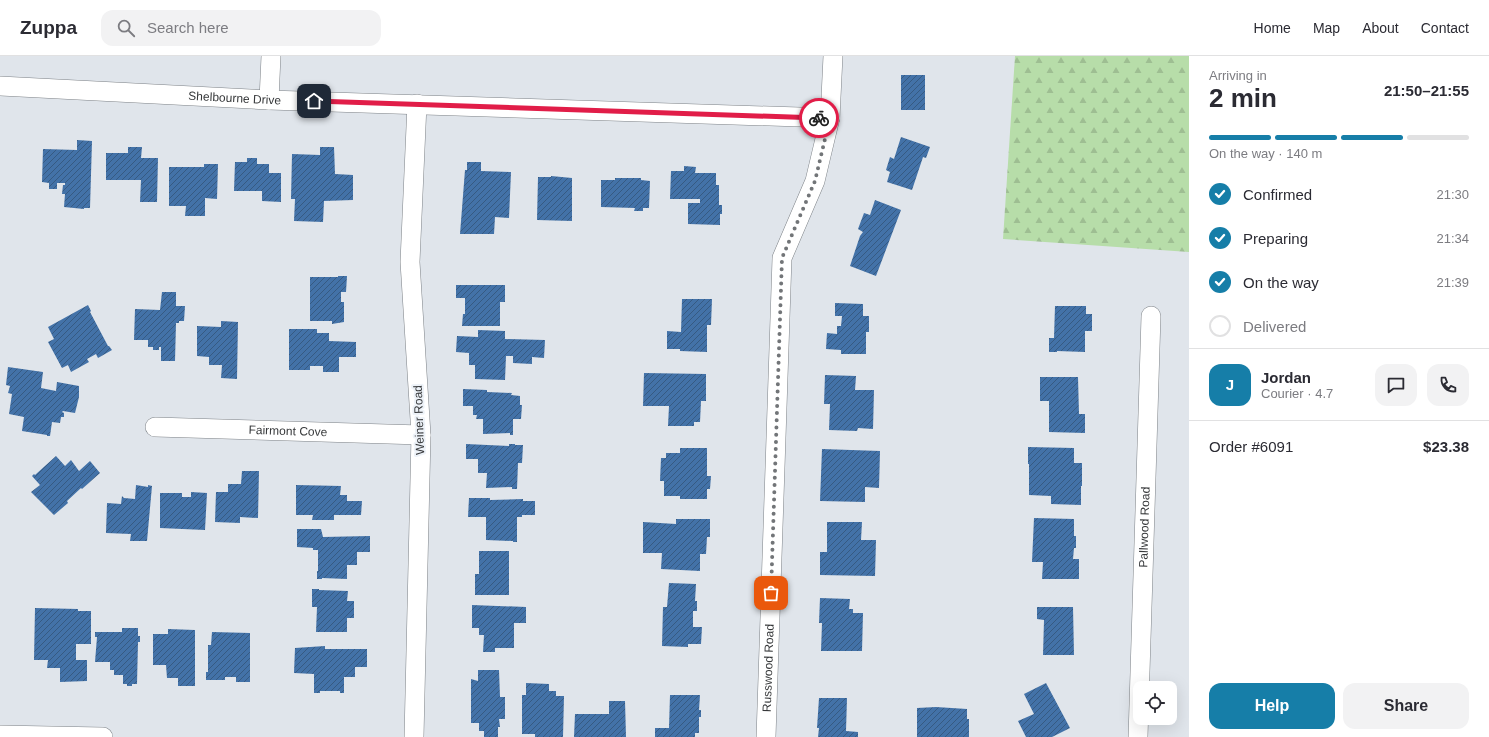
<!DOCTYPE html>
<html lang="en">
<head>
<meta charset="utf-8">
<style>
  body { margin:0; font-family:Arial,sans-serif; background:#f2f2f3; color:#2b2b33; height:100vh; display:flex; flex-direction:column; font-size:15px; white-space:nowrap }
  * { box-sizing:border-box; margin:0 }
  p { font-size:13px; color:#7c7c81 }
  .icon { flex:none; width:22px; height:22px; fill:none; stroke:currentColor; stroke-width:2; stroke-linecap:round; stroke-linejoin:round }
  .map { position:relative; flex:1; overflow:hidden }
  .details { display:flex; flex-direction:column; background:#fff; width:300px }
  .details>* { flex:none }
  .controls { position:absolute; left:1133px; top:625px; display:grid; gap:8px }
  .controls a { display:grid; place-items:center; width:44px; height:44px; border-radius:8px; background:#fff; box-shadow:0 4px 16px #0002; font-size:20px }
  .pin { position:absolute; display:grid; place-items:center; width:34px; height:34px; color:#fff; margin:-17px; border-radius:8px; box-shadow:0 2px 6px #0006 }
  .courier { position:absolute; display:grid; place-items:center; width:40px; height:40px; margin:-20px; border:3px solid #e11d48; border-radius:50%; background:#fff; color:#222; box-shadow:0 1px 5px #0007 }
  .head em { font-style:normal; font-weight:600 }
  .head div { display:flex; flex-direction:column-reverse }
  .head { display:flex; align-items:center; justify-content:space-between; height:68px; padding:0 20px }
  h1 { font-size:26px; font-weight:600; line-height:30px }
  .bar { display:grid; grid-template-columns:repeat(4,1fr); gap:6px 4px; align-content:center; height:48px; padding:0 20px }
  .bar i { height:5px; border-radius:3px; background:#e1e1e2 }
  .bar .current { background:#167ea8 }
  .bar p { grid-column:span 4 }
  .line { display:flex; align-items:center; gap:10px; padding:0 20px; border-top:1px solid #e1e1e2 }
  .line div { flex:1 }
  .round { display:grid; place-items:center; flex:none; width:42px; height:42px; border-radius:12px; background:#f2f2f3 }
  ol { padding:0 20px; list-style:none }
  li { display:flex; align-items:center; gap:12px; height:44px }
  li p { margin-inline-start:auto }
  li .icon { padding:4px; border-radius:50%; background:#167ea8; color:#fff; stroke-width:4 }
  li:last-child { color:#7c7c81 }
  li i { width:22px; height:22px; border:2px solid #e1e1e2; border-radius:50% }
  .cta { display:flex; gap:8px; margin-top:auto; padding:8px 20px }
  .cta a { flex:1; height:46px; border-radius:12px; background:#167ea8; color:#fff; font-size:16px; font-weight:600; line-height:46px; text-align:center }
  .cta a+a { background:#f2f2f3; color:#2b2b33 }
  header { display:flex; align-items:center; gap:24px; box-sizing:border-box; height:56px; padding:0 20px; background:#fff; border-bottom:1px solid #e1e1e2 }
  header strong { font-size:19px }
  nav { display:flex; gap:22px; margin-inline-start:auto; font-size:14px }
  .search { width:280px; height:36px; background:#f2f2f3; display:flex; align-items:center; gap:10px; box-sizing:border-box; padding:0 14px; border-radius:12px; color:#7c7c81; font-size:15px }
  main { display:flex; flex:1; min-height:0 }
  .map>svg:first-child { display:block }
  .forest { fill:url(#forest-firs) }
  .building { fill:url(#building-hatch) }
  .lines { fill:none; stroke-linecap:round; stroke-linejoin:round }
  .street-casing { stroke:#7d8287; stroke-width:20 }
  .street { stroke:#fff; stroke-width:19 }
  .done { stroke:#727578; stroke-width:4; stroke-dasharray:0 7.2 }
  .route { stroke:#e11d48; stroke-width:5 }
  .labels { text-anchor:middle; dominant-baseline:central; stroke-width:4; stroke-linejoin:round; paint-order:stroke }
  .street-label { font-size:12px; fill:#36383a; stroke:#edf2f8 }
</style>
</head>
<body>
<header>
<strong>Zuppa</strong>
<div class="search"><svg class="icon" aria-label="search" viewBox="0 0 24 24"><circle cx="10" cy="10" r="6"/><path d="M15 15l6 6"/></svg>Search here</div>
<nav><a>Home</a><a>Map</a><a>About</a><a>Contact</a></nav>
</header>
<main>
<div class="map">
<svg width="1189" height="681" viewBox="0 0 1189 681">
  <defs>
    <pattern id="forest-firs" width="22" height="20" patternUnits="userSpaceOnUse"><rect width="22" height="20" fill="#b7dda9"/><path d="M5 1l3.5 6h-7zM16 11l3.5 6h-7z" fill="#9ebe92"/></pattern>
    <pattern id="building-hatch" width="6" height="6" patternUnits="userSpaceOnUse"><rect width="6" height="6" fill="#4372a8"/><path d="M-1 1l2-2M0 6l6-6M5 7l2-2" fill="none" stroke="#365a82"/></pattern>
  </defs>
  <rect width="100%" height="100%" fill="#e0e5eb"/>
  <path class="forest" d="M1015,0H1189V196L1003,183Z"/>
  <g class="building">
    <rect x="901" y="19" width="24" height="35"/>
    <path d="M901,81L930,91L926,102L923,101L912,134L887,126L890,116L886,114L890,101L894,103Z"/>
    <path d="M77,84L92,85L90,152H84V153L64,151L65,138H62L63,129H65V127H57V133H49V127L42,126L43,93L77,94Z"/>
    <path d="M128,91H142L141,102H158L157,146H140L141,124H106V97H128Z"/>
    <path d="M320,91H334L335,118L353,119V144L324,145L323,166L294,165L295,143H291L292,98L320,99Z"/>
    <path d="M247,102H257V108H269V117H281V146L262,145V135H234L235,106H247Z"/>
    <path d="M467,106H481V115L511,116L509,162L495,161L494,178H460L465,114H467Z"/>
    <path d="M204,108H218L217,143L205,142V160H185L186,150H169V111H204Z"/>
    <path d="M684,110L696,111L695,117H716V129H719V149H722V158H720V169L688,168V147H700V143H670L671,115H684Z"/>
    <path d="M551,120L572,122V165L537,164L538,121H551Z"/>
    <path d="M615,122H641V124L650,125L649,152H643V155H634L635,152L601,151V124H615Z"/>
    <path d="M875,144L901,154L876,220L850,210L860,180L863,176L858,173L864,157L870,159Z"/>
    <path d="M338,220H347L346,236H341V246H344V266L332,268V265H310V221H338Z"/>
    <path d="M456,229H505V246H500V270H462L463,258H465V242H456Z"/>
    <path d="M162,236H176V250H185L184,265H179V267H176L175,305H161V291H159V294H153V291H148V284H134L135,253L160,254Z"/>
    <path d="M682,243H712L711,269H707V296L680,295V293H667V275L681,276Z"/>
    <path d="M835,247L863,248V260H869V276H866V298H841V294L826,293L827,277L837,278V270H841L842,260H835Z"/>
    <path d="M88,249L91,255L90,256L108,290H109L112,294L98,302L96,298L87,303L89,306L71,316L68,309L62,312L48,286L54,283L48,271Z"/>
    <path d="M1055,250H1086V258H1092V275H1085V296L1057,295V296H1049V282H1054Z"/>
    <path d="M221,265L238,266L237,323L221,322L222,309H209V301L197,300V270L221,271Z"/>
    <path d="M289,273H317V277H329V285L356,286V301H339V316H323V310H310V314H289Z"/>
    <path d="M478,274L505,275V283L545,284L544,302L532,301V308L513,307V300H506L505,324L475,323V309H469V297L456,296L457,280L478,281Z"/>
    <path d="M8,311L43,316L41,332L56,335L57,326L79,330V341L75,357L63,355L62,356L64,357V361H61L60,367L52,366L50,380H47V379L22,375L24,361L9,358L12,338L8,337L10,330L6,329Z"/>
    <path d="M644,317L706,318V345H701L700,366H694V370H668L669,350H643Z"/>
    <path d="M825,319L856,320L855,334H874L873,373L858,372L857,375L829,374L830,348H824Z"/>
    <path d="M1040,321H1078L1079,358H1085V377L1049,376V345H1040Z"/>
    <path d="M463,333L487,334V336L512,337L511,339L520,340V349H522L521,363H513V379H510V377L483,378V363H476L477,359H473V350H463Z"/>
    <path d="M466,388L509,390V388H515V389H523L522,407H518L517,433H512V431L486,432L487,417H478V403H466Z"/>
    <path d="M1028,391L1074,392V407H1082V430H1081V449L1051,448V440L1029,439V408H1028Z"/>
    <path d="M680,392H707V420H711L710,433H707V443H680V440H664V425H660L661,402H666V397H680Z"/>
    <path d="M822,393L880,395L879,432L865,431V446L820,445Z"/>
    <path d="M56,400L65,410L71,404L79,415L90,405L100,417L82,433L81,432L67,445L68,447L54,459L31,436L40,429L32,420L34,418L35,419Z"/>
    <path d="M242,415H259L258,462L240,461V467L215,466L216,436H228V428H241Z"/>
    <path d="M136,429L148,431V429L152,430L147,485H130L131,478L106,477L107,447L121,448L122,440L124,442L135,443Z"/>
    <path d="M296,429L341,430L340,439H347V445H362L361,459H334V464H312L313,459H296Z"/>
    <path d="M191,436L207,437L205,474L160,472V437H182V441H191Z"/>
    <path d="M469,442H490V444L523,443V445H535V459H522V461H517V486H513V485L486,484V461H468Z"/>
    <path d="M1034,462L1074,463V480H1076V492H1074L1073,503H1079V523H1042L1043,506H1032Z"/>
    <path d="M676,463H710V481H707L706,498H700V515L661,513L662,497H643V466L676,468Z"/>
    <path d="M827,466H862L861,484H876L875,520L820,519V496H827Z"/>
    <path d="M297,473H321L323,481L370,480V496H357V509H347V523L322,522V523H317V515H318V494H313V492L297,491Z"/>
    <path d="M479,495H509V539H475V518H479Z"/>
    <path d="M669,527L696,528L695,545H697V555H693V571H702L701,588H688V591L662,590L663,551H667Z"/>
    <path d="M312,533H319V534L348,535L347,545H354V562H347V576H316L317,551H312Z"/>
    <path d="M820,542L850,543L849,553H853V557H863L862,595H821L822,567H819Z"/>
    <path d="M472,549L526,551V567H514V592H495V596H483L484,579H479V572H472Z"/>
    <path d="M1037,551H1073L1074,599H1043L1044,564L1037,563Z"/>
    <path d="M35,552L78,553V555H91V588H76V604H87V625L60,626V612H47L48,604H34Z"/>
    <path d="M122,572H138V580H140V586H138L137,628H132V630H127V628H123V619H114V614H110V606H95L97,581H95V576H122Z"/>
    <path d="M168,573L195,574V630H178V622H167L166,609H153V578H168Z"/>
    <path d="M212,576L250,577V626H236V621H225V624H206V616H208V589H211Z"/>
    <path d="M325,590V593H367V611H355V621H344V637H340V635H320V637H314V618L294,617L295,592Z"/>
    <path d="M478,614H499L500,641H505V663H499L500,671H498V681H484V675H479V667H471V623L478,625Z"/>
    <path d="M526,627L549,628V635H556V640H564L563,681H535V678H522V639H526Z"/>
    <path d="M1046,627L1070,672L1052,681H1026L1018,665L1034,658L1024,638Z"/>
    <path d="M670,639H700L699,654H701V661H699V677H695V681H655V672H669Z"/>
    <path d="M819,642H847L846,675L858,676V681H818L819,672H817Z"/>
    <path d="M609,645H625L626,681H574L575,658H609Z"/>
    <path d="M936,651L967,653V663H969V681H917V652Z"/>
  </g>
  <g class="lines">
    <g class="street-casing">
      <g id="street">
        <path id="s1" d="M0,30L269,44L830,62"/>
        <path d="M269,44L271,0"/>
        <path id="s2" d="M155,371L421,379"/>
        <path d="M0,679L103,681"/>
        <path d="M414,681L421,379L410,206L417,48"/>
        <path id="s3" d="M766,681L782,202L815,125L830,62L833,0"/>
        <path id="s4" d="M1138,681L1151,260"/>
      </g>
    </g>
    <use href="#street" class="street"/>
  </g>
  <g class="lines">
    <path class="done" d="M771,537L782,202L815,125L830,62H819"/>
    <path class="route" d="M314,45L819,62"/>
  </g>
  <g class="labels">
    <g class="street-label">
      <text stroke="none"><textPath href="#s1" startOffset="235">Shelbourne Drive</textPath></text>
      <text transform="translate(419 364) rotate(-92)">Weiner Road</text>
      <text stroke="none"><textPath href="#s2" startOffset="133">Fairmont Cove</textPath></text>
      <text stroke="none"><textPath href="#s4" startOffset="210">Pallwood Road</textPath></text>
      <text stroke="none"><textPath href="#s3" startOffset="69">Russwood Road</textPath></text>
    </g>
  </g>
</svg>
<div class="controls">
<a><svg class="icon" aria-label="locate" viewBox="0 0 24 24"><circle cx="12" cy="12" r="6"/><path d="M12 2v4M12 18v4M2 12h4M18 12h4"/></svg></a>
</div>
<div class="pin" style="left:771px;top:537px;background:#ea580c"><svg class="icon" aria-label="bag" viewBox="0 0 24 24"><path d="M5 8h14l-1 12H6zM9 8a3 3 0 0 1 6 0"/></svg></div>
<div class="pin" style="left:314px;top:45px;background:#1f2937"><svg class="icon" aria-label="home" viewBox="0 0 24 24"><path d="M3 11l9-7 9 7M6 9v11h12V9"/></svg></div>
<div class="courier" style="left:819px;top:62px"><svg class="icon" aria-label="bike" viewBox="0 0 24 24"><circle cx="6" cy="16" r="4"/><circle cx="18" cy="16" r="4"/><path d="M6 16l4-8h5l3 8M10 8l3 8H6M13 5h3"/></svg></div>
</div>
<section class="details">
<div class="head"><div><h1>2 min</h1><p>Arriving in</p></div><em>21:50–21:55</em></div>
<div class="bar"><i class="current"></i><i class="current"></i><i class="current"></i><i></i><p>On the way · 140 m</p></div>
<ol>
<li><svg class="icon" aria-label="check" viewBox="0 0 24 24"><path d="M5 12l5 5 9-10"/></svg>Confirmed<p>21:30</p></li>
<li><svg class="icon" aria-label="check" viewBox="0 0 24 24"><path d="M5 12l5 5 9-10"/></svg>Preparing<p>21:34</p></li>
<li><svg class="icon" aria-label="check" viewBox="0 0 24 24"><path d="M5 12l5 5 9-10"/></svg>On the way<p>21:39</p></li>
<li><i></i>Delivered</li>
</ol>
<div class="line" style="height:72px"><b class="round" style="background:#167ea8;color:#fff">J</b><div><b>Jordan</b><p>Courier · 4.7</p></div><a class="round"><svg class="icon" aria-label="chat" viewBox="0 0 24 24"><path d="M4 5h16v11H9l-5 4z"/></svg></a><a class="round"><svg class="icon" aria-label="phone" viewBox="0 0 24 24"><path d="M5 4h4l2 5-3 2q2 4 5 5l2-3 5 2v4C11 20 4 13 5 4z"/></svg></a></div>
<div class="line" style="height:52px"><div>Order #6091</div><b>$23.38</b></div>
<div class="cta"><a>Help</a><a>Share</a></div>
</section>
</main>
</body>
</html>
